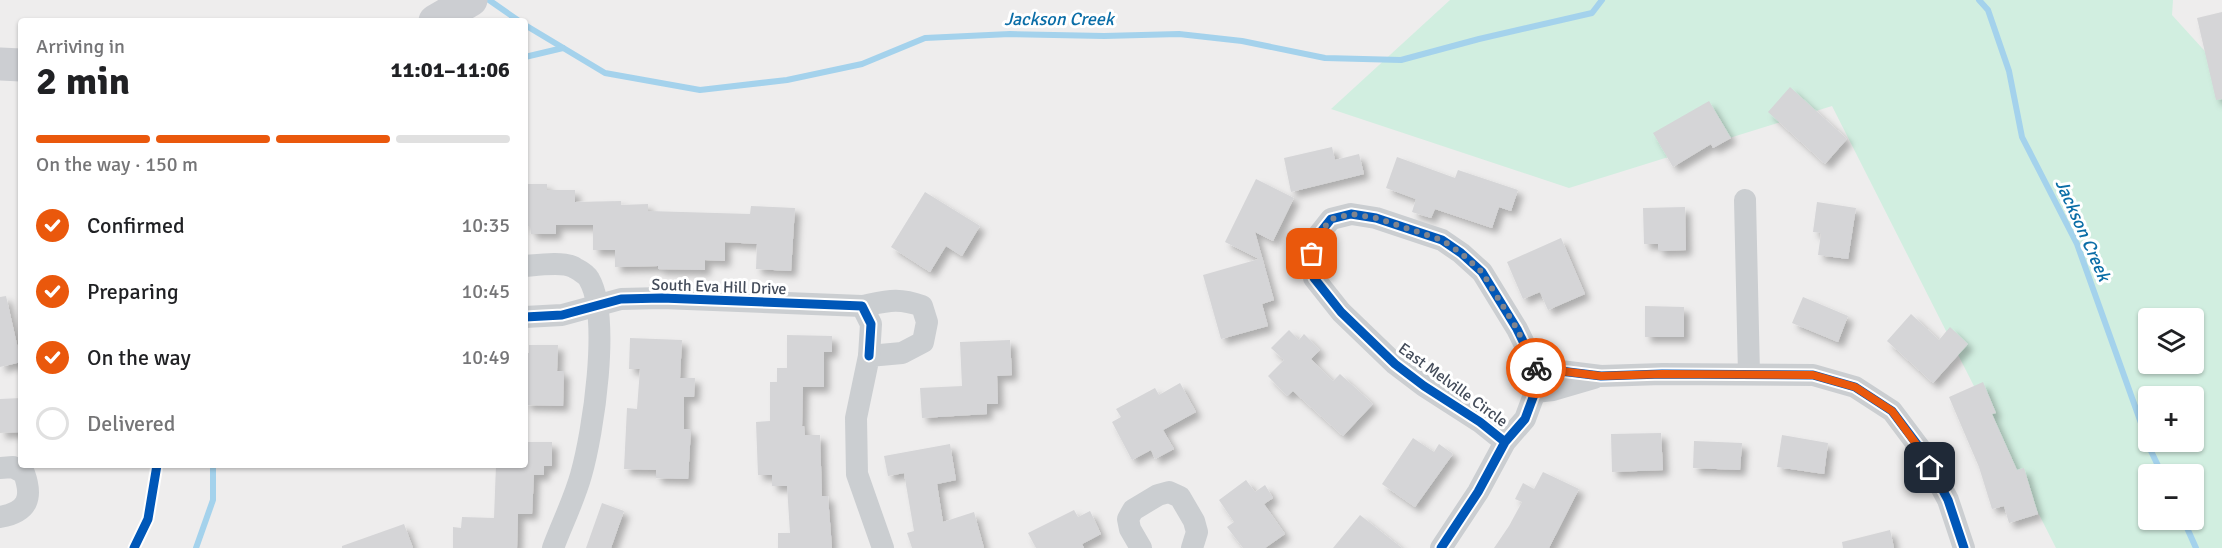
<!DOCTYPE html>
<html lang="en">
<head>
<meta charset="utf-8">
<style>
  body { margin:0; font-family:Signika,sans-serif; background:#f6f6f6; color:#202124; height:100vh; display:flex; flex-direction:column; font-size:22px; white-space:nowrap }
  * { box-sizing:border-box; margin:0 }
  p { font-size:20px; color:#757577 }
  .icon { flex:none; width:33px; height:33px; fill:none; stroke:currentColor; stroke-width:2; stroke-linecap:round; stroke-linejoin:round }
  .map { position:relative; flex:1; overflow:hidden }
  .side { position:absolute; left:18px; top:18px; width:510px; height:450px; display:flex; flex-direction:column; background:#fff; border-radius:6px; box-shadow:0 2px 4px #0004 }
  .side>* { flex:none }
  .buttons { position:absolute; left:2138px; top:308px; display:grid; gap:12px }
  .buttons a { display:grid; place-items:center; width:66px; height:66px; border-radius:6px; background:#fff; box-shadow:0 2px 4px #0004; font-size:30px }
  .pin { position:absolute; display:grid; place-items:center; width:51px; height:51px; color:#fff; margin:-26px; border-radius:12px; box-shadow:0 3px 9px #0006 }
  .courier { position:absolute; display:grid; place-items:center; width:60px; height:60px; margin:-30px; border:4px solid #ea580c; border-radius:50%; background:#fff; color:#222; box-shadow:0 2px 8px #0007 }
  .summary em { font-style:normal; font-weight:700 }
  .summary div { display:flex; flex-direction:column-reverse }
  .summary { display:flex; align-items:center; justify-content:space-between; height:102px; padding:0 18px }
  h1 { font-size:39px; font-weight:700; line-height:45px }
  .bar { display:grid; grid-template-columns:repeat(4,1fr); gap:9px 6px; align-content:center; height:72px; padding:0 18px }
  .bar i { height:8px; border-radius:4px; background:#e0e0e0 }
  .bar .active { background:#ea580c }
  .bar p { grid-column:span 4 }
  ol { padding:0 18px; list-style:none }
  li { display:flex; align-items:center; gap:18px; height:66px }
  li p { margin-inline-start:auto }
  li .icon { padding:6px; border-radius:50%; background:#ea580c; color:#fff; stroke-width:4 }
  li:last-child { color:#757577 }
  li i { width:33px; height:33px; border:3px solid #e0e0e0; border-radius:50% }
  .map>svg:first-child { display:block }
  .green { fill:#d1eee0; fill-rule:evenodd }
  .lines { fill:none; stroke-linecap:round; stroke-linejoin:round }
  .stream { stroke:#a4d2ec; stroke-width:6 }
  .building { fill:#d5d5d7; filter:url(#shadow) }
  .street { stroke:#cbced1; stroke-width:22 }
  .secondary { stroke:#ccced2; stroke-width:33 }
  .cycleway-casing { stroke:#fff; stroke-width:13 }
  .cycleway { stroke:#0057b8; stroke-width:9 }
  .done { stroke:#80848d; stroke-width:6; stroke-dasharray:0 10.8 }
  .route { stroke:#ea580c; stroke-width:8 }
  .labels { text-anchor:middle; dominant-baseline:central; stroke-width:6; stroke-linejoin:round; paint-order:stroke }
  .street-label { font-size:16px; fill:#444c5a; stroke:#fff }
  .water-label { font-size:18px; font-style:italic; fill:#0a6da7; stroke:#fff }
</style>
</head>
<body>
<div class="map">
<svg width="2222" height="548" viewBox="0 0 2222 548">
  <defs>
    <filter id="shadow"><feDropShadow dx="5.5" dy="5.5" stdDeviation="3" flood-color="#0004"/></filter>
  </defs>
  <rect width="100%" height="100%" fill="#eeeded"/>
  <path class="green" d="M1450,0H2173L2172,15L2222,70V548H2056L1832,106L1569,188L1331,109ZM2148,318H2193V363H2148ZM2148,396H2193V441H2148ZM2148,474H2193V519H2148Z"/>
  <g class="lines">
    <g class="stream">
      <path d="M489,0L519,21"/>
      <path d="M1979,0L1988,10L2009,71L2022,137L2077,244L2151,451L2162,474"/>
      <path d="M525,25L605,73L700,90L787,80L862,64L925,38L1010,34L1104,36L1179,34L1242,41L1325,58L1401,60L1479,39L1592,13L1602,0"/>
      <path d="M525,57L563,48"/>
      <path d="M2183,519L2196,548"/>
      <path d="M196,548L213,500V465"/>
    </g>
  </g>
  <g class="building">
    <path d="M2222,12V99L2216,100L2197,18Z"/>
    <path d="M1790,87L1847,139L1825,164L1768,112Z"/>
    <path d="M1709,101L1731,138L1713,148L1711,144L1673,167L1653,133Z"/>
    <path d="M1332,147L1335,160L1359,154L1364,174L1291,192L1284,158Z"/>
    <path d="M1397,157L1455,178L1458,170L1518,190L1511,211L1499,207L1492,228L1435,209L1431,218L1412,212L1416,199L1386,188Z"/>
    <path d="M1256,179L1294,198L1273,241L1255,232L1274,300L1262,304L1268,326L1221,339L1203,275L1259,259L1225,242Z"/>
    <path d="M525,184H547V190H575V202L621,201V205L648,204V211L750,214L751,206L795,208L791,271L756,269L757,244L725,242V261L705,260V270L658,269V266L615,267V250H593V225H556V234H531L530,226H525Z"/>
    <path d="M925,192L980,226L962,256L946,246L930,272L891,247Z"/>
    <path d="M1817,202L1856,208L1848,259L1818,255L1821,233L1813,232Z"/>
    <path d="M1685,207L1686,250L1658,251V244H1644L1643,208Z"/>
    <path d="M1561,238L1585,294L1548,310L1540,292L1523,299L1507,262Z"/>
    <path d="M6,296L21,362L0,367V297Z"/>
    <path d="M1803,297L1848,316L1838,342L1792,323Z"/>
    <path d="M1645,306L1684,307V337H1645Z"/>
    <path d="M1911,314L1939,340L1950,327L1968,344L1933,383L1887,341Z"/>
    <path d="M1289,330L1299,340L1304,334L1320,350L1311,359L1333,381L1340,374L1373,404L1343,436L1293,391L1287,396L1268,376L1284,360L1271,348Z"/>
    <path d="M787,335L832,336V352H824V387H803L802,426H804L805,435H820L822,496H828L832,548H778V533H790L787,486H772V475H758L756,422L770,421V382H777V368H787Z"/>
    <path d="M630,338L682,340L680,378H695L694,397H684V429H691L688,479L656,478V470L624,469L627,408L637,409L640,369H629Z"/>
    <path d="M1010,340L1012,375L997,376L998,404H987V414L922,418L920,388L962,386L960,342Z"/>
    <path d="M529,345H558L557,371H564L563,406L525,405V353H529Z"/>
    <path d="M1983,382L1996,413L1992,414L2017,470L2024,468L2038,514L2009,523L2004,506L1992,509L1979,467L1949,397Z"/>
    <path d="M1180,383L1196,412L1163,430L1174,449L1155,459L1151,450L1132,460L1112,422L1121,417L1116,409L1155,388L1159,395Z"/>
    <path d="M21,398V432L0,433V399Z"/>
    <path d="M1661,433L1663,470L1612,472L1611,434Z"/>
    <path d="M1782,435L1828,443L1824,474L1777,467Z"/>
    <path d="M1413,438L1434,452L1439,444L1453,454L1415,507L1382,484Z"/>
    <path d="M1694,441L1742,443L1740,470L1693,468Z"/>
    <path d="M525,442H552V466H544V475H534L532,514H518L517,548H453V527L461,528L462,517L494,518L496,465H525Z"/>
    <path d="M950,444L956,480L937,484L943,522L974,512L984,548H912L907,533L914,531L904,473L888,476L884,456Z"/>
    <path d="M1543,472L1579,489L1549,548H1494L1509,526L1522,502L1515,499L1523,483L1534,489Z"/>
    <path d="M1246,480L1255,492L1265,485L1273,498L1264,504L1285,534L1265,548H1243L1227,527L1234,522L1219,500Z"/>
    <path d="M602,503L624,511L611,548H586Z"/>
    <path d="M1074,510L1078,517L1090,511L1101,534L1082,544L1084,548H1036L1028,533Z"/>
    <path d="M1360,515L1402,548H1333Z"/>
    <path d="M404,524L413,548H342V546Z"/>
    <path d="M1890,530L1894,548H1843L1842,542Z"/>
  </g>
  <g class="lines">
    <g class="street">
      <path d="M1745,200L1749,374"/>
      <path d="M525,266C537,265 565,261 575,268C579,270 587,275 589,279C611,317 593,433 581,475C574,500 562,524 553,548"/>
      <path d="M862,306C887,301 898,297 922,306L927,322L923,342L902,353L869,356L856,418L857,474L883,548"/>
      <path d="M525,317L562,315L621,299L662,298L862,306L871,324L869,356"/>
      <path d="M1536,368L1601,376L1662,374L1813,375L1855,387L1892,411L1922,451L1948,500L1964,548"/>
      <path d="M1535,392L1553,390L1594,378"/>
      <path d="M0,468L13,467L24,473C33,498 28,512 0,517"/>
      <path d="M1141,548L1130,529L1128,519L1133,510L1158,495L1169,492L1180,497L1194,521L1197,532L1192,548"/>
      <path d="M1441,548L1478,492L1505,442L1525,419L1535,392L1536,368L1517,329L1482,272L1461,253L1442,240L1376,218L1351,214L1331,219L1316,238L1312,254L1314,278L1341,312L1395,364L1424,386L1480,422L1505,442"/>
    </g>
    <g class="secondary">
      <path d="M435,21L471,0"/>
      <path d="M0,64L21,65"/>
    </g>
    <g class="cycleway-casing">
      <g id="cycleway">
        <path d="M525,317L562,315L621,299L662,298L862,306L871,324L869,356"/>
        <path d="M1536,368L1601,376L1662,374L1813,375L1855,387L1892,411L1922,451L1948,500L1964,548"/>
        <path d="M134,548L148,519L157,465"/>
        <path d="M1441,548L1478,492L1505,442L1525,419L1535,392L1536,368L1517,329L1482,272L1461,253L1442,240L1376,218L1351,214L1331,219L1316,238L1312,254L1314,278L1341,312L1395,364L1424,386L1480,422L1505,442"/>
      </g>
    </g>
    <use href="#cycleway" class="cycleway"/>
  </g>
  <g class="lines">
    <path class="done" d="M1312,254L1316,238L1331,219L1352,214L1376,218L1442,240L1461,253L1482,272L1517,329L1536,368"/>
    <path class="route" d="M1536,368L1601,376L1662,374L1813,375L1855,387L1892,411L1922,452L1930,468"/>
  </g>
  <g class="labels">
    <g class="street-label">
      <text transform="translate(719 287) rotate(2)">South Eva Hill Drive</text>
      <text transform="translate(1453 385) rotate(36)">East Melville Circle</text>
    </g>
    <g class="water-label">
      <text x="1059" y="19">Jackson Creek</text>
      <text transform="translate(2083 230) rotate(66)">Jackson Creek</text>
    </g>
  </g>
</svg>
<div class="buttons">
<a><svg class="icon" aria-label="layers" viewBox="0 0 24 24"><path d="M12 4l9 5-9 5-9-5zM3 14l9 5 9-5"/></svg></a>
<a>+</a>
<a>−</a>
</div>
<div class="pin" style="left:1312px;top:254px;background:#ea580c"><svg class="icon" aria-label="bag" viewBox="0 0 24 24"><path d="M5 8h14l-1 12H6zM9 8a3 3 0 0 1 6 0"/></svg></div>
<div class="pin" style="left:1930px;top:468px;background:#1f2937"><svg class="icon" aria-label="home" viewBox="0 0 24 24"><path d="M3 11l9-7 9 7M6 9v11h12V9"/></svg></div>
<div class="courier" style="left:1536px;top:368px"><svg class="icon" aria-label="bike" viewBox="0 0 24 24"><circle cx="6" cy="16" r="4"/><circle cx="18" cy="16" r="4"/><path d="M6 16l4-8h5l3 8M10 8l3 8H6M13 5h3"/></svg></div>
<section class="side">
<div class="summary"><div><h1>2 min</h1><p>Arriving in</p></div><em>11:01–11:06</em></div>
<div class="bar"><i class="active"></i><i class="active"></i><i class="active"></i><i></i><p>On the way · 150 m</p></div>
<ol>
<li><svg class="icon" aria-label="check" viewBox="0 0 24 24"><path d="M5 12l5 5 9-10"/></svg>Confirmed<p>10:35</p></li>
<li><svg class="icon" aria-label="check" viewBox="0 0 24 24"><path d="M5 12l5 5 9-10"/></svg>Preparing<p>10:45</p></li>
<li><svg class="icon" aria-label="check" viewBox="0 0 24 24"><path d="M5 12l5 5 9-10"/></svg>On the way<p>10:49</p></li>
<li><i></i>Delivered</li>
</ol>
</section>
</div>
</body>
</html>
